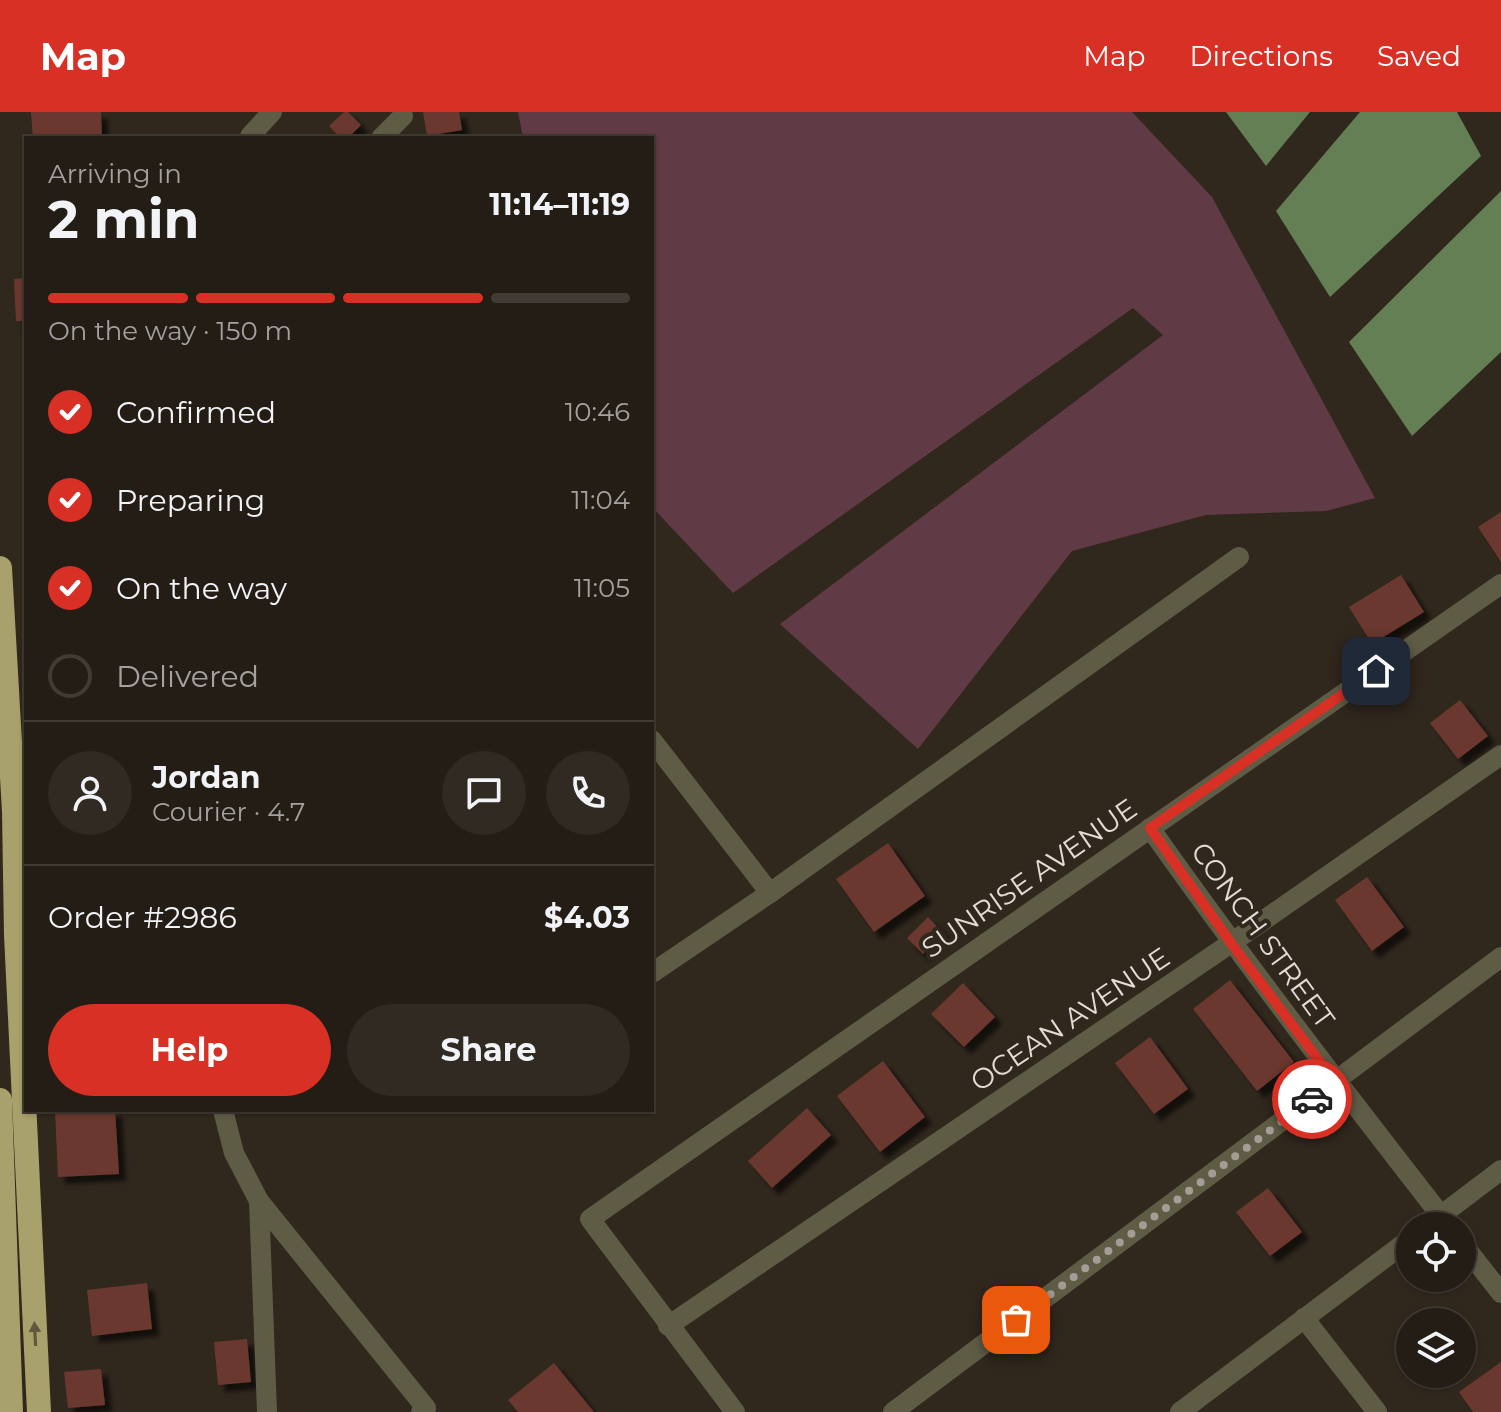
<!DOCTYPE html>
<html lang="en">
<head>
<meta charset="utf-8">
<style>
  body { margin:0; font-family:Montserrat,sans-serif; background:#302a23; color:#f1f3f6; height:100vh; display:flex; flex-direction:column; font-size:30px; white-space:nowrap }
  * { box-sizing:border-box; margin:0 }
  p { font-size:26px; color:#a3a2a1 }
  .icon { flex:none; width:44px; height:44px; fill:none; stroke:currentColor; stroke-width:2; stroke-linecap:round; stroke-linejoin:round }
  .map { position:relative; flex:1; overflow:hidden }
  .sheet { position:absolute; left:24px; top:24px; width:630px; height:976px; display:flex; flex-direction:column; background:#241d16; border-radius:0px; box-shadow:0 2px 6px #0004,0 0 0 2px #413b35 }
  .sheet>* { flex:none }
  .tools { position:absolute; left:1396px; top:1100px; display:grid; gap:16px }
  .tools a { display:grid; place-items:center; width:80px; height:80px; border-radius:50%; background:#241d16; box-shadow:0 2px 6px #0004,0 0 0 2px #413b35; font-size:40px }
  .pin { position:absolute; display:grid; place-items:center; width:68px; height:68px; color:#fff; margin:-34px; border-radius:16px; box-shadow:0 4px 12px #0006 }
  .courier { position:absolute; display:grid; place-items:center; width:80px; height:80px; margin:-40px; border:6px solid #d93025; border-radius:50%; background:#fff; color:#222; box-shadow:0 2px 10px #0007 }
  .headline em { font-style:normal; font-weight:700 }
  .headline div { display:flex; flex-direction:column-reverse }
  .headline { display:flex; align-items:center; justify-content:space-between; height:136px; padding:0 24px }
  h1 { font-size:52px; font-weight:700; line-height:60px }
  .bar { display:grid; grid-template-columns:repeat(4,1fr); gap:12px 8px; align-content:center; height:96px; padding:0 24px }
  .bar i { height:10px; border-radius:6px; background:#413b35 }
  .bar .current { background:#d93025 }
  .bar p { grid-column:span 4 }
  .line { display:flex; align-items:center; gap:20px; padding:0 24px; border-top:2px solid #413b35 }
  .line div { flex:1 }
  .round { display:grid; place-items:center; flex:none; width:84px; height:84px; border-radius:42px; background:#302a23 }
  ol { padding:0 24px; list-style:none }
  li { display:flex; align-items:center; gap:24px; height:88px }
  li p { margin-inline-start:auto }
  li .icon { padding:8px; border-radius:50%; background:#d93025; color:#fff; stroke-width:4 }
  li:last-child { color:#a3a2a1 }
  li i { width:44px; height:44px; border:4px solid #413b35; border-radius:50% }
  .action { display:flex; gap:16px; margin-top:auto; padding:16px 24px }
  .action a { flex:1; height:92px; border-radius:48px; background:#d93025; color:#fff; font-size:32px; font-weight:700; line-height:92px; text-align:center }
  .action a+a { background:#302a23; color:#f1f3f6 }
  header { display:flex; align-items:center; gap:48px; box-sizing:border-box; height:112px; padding:0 40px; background:#d93025; color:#fff }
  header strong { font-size:38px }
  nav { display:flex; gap:44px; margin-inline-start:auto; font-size:28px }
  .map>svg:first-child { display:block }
  .green { fill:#603a44 }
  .water { fill:#647f53 }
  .building { fill:#6a392d; filter:url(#shadow) }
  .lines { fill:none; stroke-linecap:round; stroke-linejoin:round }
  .street { stroke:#5f5c46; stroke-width:20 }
  .highway { stroke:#a9a16b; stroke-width:24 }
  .oneway { fill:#60583c }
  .done { stroke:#a49d96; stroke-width:8; stroke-dasharray:0 14.4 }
  .route { stroke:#d93025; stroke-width:10 }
  .labels { text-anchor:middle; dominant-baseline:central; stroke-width:8; stroke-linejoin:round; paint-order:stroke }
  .street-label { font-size:28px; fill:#e3ddd7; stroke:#30271d }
</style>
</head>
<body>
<header>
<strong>Map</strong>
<nav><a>Map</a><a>Directions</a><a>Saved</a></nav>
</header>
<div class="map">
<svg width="1501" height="1300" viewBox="0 0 1501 1300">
  <defs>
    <filter id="shadow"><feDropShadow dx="7" dy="7" stdDeviation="2" flood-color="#0009"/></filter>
  </defs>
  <rect width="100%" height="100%" fill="#30271d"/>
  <path class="green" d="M518,0H1132L1212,85L1375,386L1326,399L1206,403L1072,439L918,637L780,512L1163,223L1133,196L733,481L652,395V26H523Z"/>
  <g class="water">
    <path d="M1226,0H1310L1266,54Z"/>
    <path d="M1360,0H1457L1481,44L1330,185L1276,99Z"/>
    <path d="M1501,79V240L1412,324L1349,230Z"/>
  </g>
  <g class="building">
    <path d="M31,0H101L102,26H33Z"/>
    <path d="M344,0H348L361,13L348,26H340L329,14Z"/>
    <path d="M423,0H459L462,18L427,24Z"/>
    <path d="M26,166V209H16L14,167Z"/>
    <path d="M1501,400V450L1478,415Z"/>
    <path d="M1401,463L1424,500L1372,532L1349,495Z"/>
    <path d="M1460,588L1488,624L1458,647L1430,611Z"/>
    <path d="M888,731L925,784L874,820L836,767Z"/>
    <path d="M1367,765L1404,815L1372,839L1335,788Z"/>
    <path d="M928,805L944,822L923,842L907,826Z"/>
    <path d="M1230,868L1294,950L1257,979L1193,897Z"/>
    <path d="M963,871L995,905L964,935L931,902Z"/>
    <path d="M1150,925L1188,977L1154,1002L1115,951Z"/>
    <path d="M883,949L925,1005L880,1040L837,984Z"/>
    <path d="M807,996L831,1023L772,1076L748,1049Z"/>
    <path d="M55,998H115L119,1062L58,1065Z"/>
    <path d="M1268,1076L1302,1120L1270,1144L1236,1100Z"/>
    <path d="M147,1171L152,1217L92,1224L87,1178Z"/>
    <path d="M247,1227L251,1270L218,1273L214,1230Z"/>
    <path d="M1501,1250V1300H1473L1459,1280Z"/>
    <path d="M554,1251L594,1300H518L508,1288Z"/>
    <path d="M101,1257L105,1293L68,1296L64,1260Z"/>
  </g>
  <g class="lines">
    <g class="street">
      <path d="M252,26L250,24L272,0"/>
      <path d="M381,26L403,4"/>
      <path d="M652,628L770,781"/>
      <path d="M1150,716C1246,852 1347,983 1449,1114"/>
      <path d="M652,861L770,781L1239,445"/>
      <path d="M223,998L234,1041L259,1089L426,1296L421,1300"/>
      <path d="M259,1089L267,1300"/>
      <path d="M1427,1114L1501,1058"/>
      <path d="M1462,1131L1501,1181"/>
      <path d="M1304,1206L1377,1300"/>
      <path d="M668,1214L1231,831L1501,643"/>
      <path d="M735,1300L590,1107L1501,472"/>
      <path d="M893,1300L1501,845"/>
      <path d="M1180,1300L1410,1127"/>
    </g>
    <g class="highway">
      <path d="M0,456L14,700L16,823L39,1300"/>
      <path d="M0,988L11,1300"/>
    </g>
  </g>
  <defs><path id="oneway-solid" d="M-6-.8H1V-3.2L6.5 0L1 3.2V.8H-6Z" transform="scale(2)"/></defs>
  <use class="oneway" href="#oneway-solid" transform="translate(35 1222) rotate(-93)"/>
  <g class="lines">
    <path class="done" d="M1016,1208L1312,987"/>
    <path class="route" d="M1312,987L1335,970L1231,831L1150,716L1376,559"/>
  </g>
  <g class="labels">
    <g class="street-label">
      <text transform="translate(1029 766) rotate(-35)">SUNRISE AVENUE</text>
      <text transform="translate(1263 823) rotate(54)">CONCH STREET</text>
      <text transform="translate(1070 907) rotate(-34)">OCEAN AVENUE</text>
    </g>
  </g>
</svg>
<div class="tools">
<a><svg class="icon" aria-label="locate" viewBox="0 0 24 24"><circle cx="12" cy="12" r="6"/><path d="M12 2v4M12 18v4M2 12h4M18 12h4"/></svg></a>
<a><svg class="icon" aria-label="layers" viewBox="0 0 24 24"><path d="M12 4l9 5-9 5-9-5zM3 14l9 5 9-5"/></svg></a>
</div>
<div class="pin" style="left:1016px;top:1208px;background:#ea580c"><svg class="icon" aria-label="bag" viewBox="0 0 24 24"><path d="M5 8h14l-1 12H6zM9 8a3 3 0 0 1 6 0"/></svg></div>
<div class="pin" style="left:1376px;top:559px;background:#1f2937"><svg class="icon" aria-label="home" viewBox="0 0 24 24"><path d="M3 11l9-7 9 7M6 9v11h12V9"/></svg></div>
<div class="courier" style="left:1312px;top:987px"><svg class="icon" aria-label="car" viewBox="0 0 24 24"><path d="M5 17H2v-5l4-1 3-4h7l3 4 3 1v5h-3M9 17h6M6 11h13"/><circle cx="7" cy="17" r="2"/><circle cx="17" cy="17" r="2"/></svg></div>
<section class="sheet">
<div class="headline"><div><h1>2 min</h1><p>Arriving in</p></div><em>11:14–11:19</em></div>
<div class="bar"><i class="current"></i><i class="current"></i><i class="current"></i><i></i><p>On the way · 150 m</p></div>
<ol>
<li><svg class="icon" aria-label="check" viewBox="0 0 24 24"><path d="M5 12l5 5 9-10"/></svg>Confirmed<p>10:46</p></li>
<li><svg class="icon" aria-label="check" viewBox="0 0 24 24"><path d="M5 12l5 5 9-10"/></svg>Preparing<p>11:04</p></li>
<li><svg class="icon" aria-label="check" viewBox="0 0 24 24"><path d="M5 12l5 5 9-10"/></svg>On the way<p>11:05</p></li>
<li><i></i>Delivered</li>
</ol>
<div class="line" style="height:144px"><a class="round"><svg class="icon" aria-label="person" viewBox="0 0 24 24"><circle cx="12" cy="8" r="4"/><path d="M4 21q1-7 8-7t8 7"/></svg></a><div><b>Jordan</b><p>Courier · 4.7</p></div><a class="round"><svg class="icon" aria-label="chat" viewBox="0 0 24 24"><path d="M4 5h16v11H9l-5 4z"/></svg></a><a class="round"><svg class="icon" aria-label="phone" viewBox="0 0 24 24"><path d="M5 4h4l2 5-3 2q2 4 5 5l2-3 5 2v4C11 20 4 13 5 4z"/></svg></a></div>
<div class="line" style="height:104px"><div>Order #2986</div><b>$4.03</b></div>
<div class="action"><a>Help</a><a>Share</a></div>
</section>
</div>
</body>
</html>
